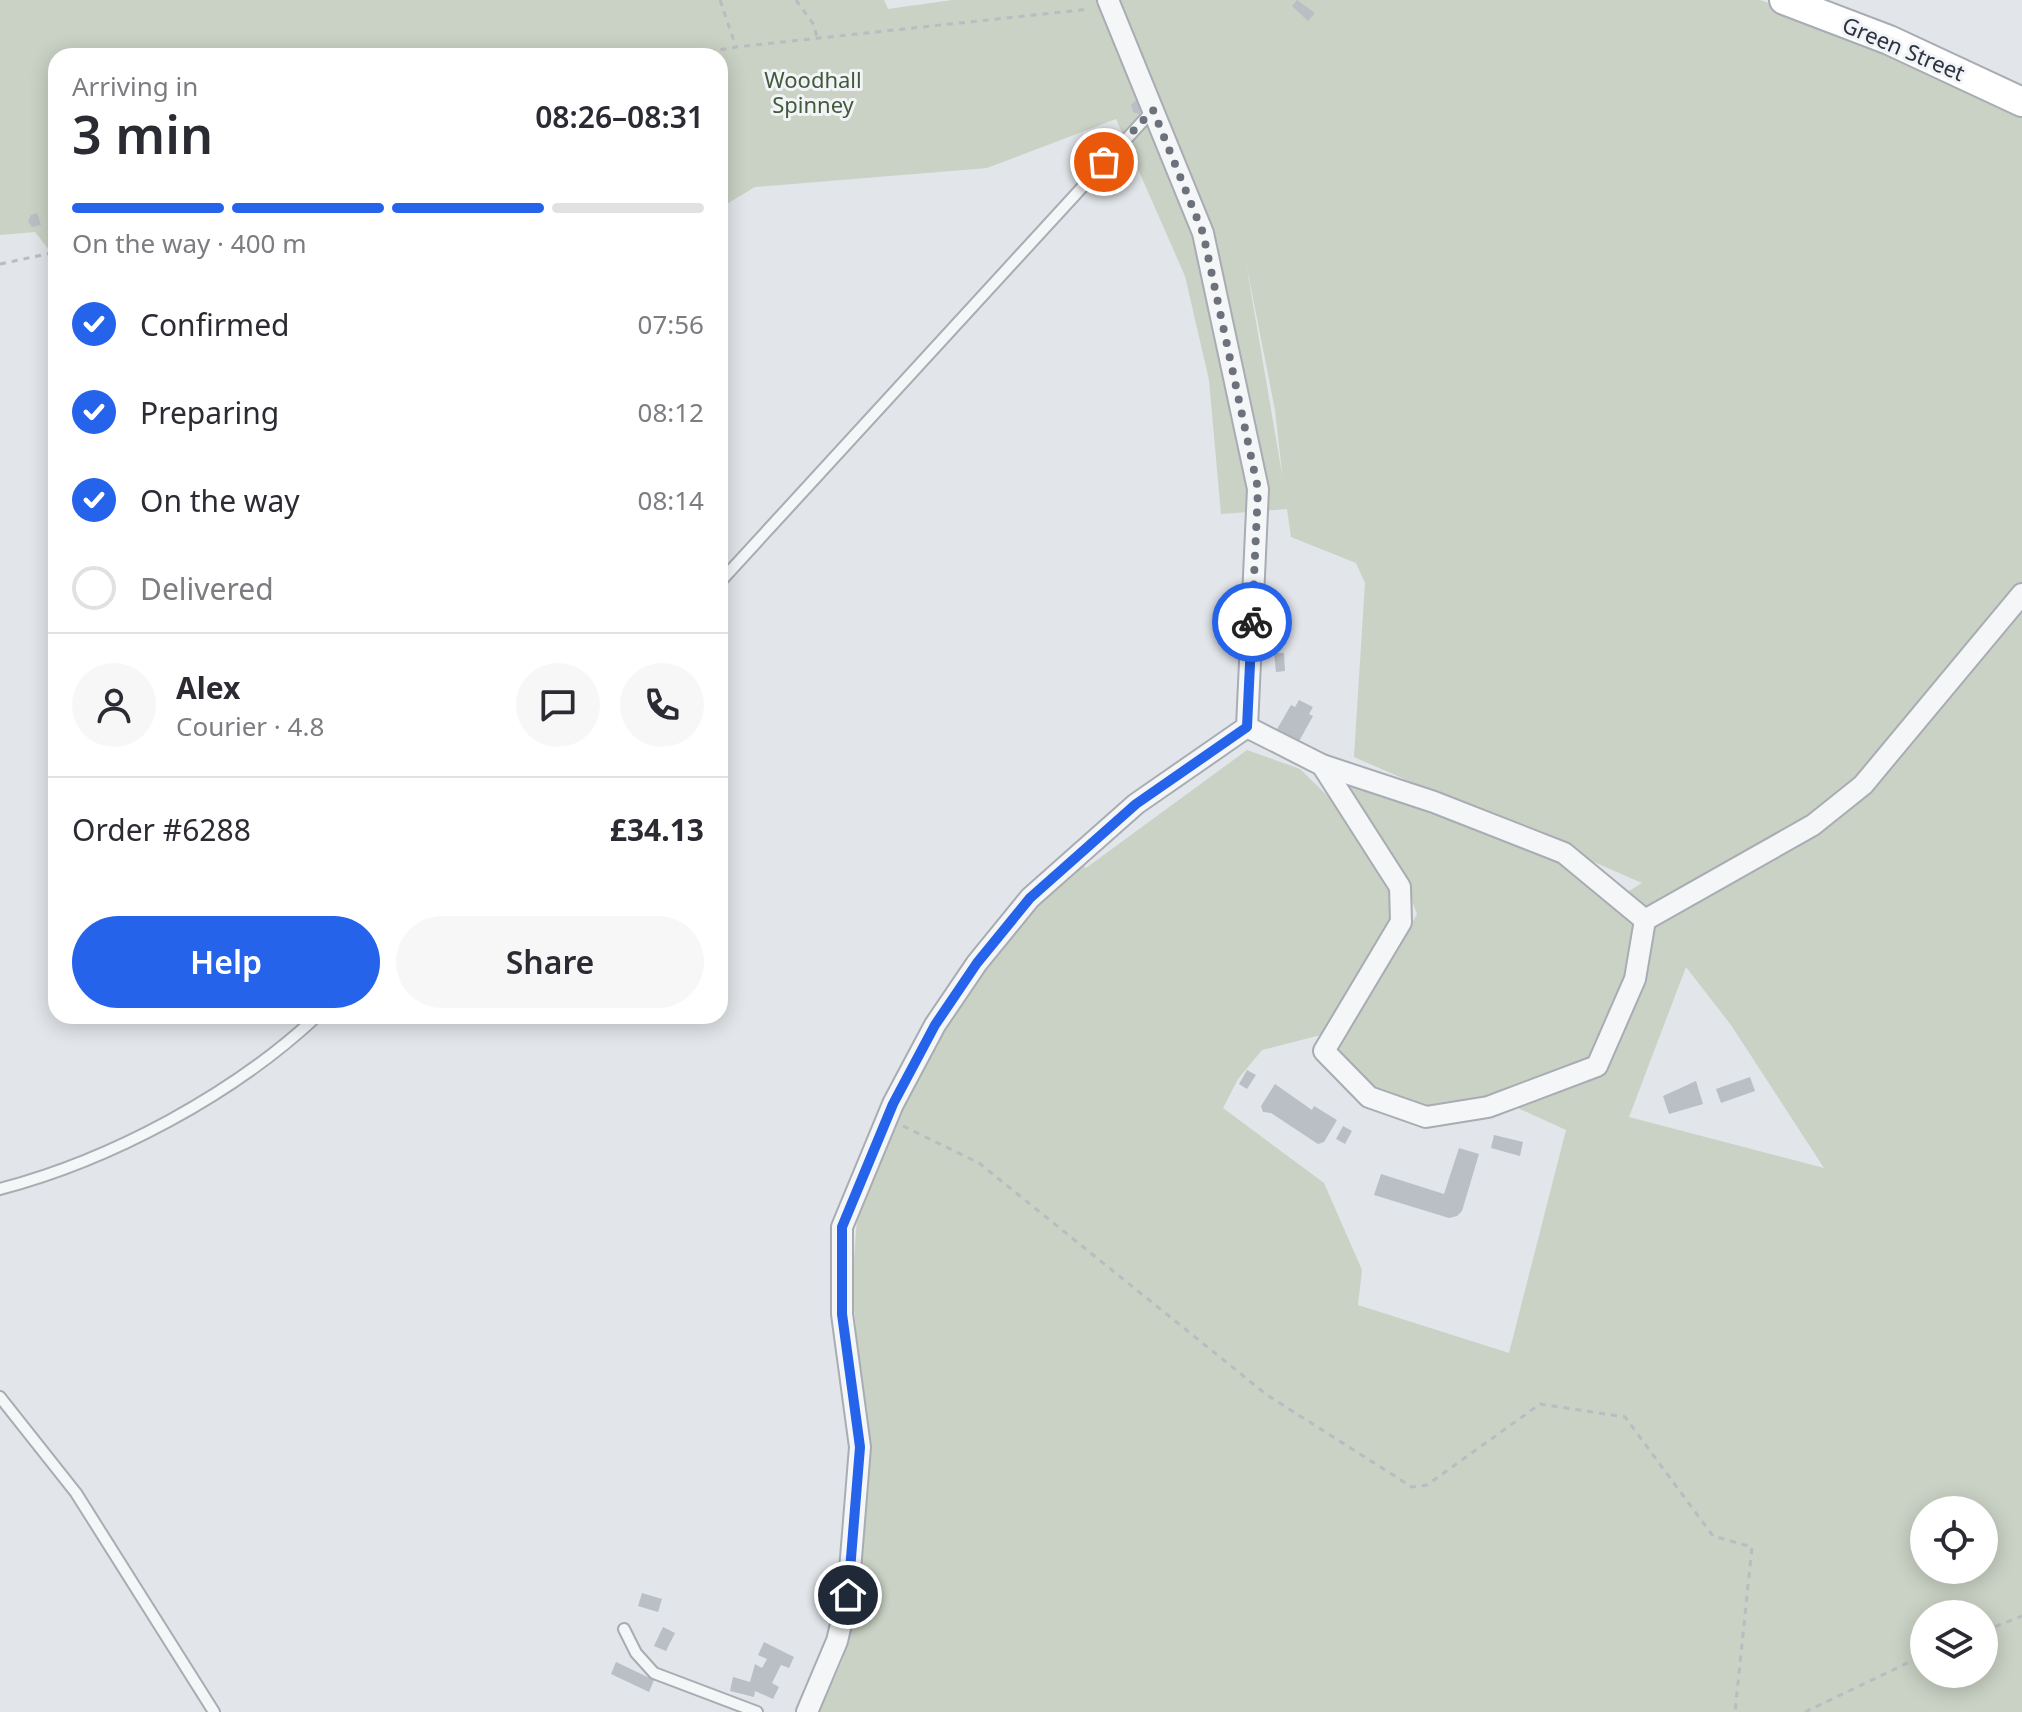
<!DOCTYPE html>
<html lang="en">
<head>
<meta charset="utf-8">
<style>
  body { margin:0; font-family:"Noto Sans",sans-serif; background:#f7f7f7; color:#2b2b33; height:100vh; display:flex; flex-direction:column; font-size:30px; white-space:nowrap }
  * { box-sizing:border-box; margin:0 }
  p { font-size:26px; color:#7c7c81 }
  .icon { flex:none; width:44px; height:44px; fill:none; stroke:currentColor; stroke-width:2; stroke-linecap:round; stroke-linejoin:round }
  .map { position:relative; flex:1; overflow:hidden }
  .details { position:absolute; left:48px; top:48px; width:680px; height:976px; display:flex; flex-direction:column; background:#fff; border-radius:24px; box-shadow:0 4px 20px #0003 }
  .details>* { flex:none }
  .controls { position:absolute; left:1910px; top:1496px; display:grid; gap:16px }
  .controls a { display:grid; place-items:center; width:88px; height:88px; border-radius:50%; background:#fff; box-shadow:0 4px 20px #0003; font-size:40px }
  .pin { position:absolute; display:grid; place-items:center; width:68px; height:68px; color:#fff; margin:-34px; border:4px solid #fff; border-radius:50%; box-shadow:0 2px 8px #0007 }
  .courier { position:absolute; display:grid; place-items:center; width:80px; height:80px; margin:-40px; border:6px solid #2563eb; border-radius:50%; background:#fff; color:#222; box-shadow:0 2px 10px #0007 }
  .summary em { font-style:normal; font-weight:600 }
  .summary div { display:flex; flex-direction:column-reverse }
  .summary { display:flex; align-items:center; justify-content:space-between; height:136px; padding:0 24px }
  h1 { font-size:52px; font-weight:600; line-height:60px }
  .bar { display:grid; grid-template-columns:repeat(4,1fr); gap:12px 8px; align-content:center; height:96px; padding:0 24px }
  .bar i { height:10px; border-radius:6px; background:#e1e1e2 }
  .bar .selected { background:#2563eb }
  .bar p { grid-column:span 4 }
  .line { display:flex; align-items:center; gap:20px; padding:0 24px; border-top:2px solid #e1e1e2 }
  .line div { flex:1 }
  .round { display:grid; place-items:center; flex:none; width:84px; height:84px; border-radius:42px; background:#f7f7f7 }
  ol { padding:0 24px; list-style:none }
  li { display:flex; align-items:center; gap:24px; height:88px }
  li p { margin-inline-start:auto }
  li .icon { padding:8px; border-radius:50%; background:#2563eb; color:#fff; stroke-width:4 }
  li:last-child { color:#7c7c81 }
  li i { width:44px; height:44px; border:4px solid #e1e1e2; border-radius:50% }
  .button { display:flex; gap:16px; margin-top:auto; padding:16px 24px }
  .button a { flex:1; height:92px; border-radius:48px; background:#2563eb; color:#fff; font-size:32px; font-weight:600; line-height:92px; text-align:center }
  .button a+a { background:#f7f7f7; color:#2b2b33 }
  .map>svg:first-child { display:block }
  .green { fill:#c9d2c4; fill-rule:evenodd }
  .building { fill:#babfc5 }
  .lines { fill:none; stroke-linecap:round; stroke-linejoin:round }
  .lane-casing { stroke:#a8acb3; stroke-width:14 }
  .street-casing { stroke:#a8acb3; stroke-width:24 }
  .secondary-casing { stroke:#a8acb3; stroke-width:32 }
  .path { stroke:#b9bcc1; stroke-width:3; stroke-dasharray:6 6; stroke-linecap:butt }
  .lane { stroke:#f5f6f8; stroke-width:10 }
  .street { stroke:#f5f6f8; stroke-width:20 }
  .secondary { stroke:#fff; stroke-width:28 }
  .done { stroke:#6c727b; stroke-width:8; stroke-dasharray:0 14.4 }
  .route { stroke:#2563eb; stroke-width:10 }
  .labels { text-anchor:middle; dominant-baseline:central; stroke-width:6; stroke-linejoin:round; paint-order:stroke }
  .street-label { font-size:22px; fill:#2c3440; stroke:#f2f4f7 }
  .park-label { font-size:22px; fill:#425a3b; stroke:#f2f4f7 }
</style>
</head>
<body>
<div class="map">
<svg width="2022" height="1712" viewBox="0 0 2022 1712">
  <rect width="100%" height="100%" fill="#e2e5e9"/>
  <path class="green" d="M0,0H884L888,9L952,0H1760L1838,28L2022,114V1712H819L843,1659L859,1588L866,1500L864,1411L852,1288L857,1219L921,1066L979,970L1026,911L1079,863L1086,868L1247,750L1300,769L1348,816L1392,887V924L1321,1035L1262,1050L1238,1079L1223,1108L1324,1183L1362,1270L1358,1305L1509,1353L1566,1130L1494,1097L1431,1108L1374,1090L1332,1047L1404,938L1417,914L1399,867L1334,773L1567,866L1613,901L1642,883L1354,757L1365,583L1356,563L1291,537L1287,509L1221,514L1209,380L1185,276L1116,119L987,168L755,187L720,208V56H56V259L35,232L0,235ZM1246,263L1275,410L1283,481V480ZM1686,967L1731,1025L1824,1168L1629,1117ZM1924,1510H1984V1570H1924ZM1924,1614H1984V1674H1924Z"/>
  <g class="building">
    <path d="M1297,0L1315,13L1308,21L1292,6Z"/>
    <path d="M1135,101H1142L1145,109L1139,114L1133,112L1131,105Z"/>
    <path d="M37,213L41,225L32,227L28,221L31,215Z"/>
    <path d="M1274,653H1284L1285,671L1276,672Z"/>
    <path d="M1299,700L1313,707L1309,714L1313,716L1298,743L1276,731L1291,705L1295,707Z"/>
    <path d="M1247,1070L1256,1075L1247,1089L1239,1084Z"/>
    <path d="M1750,1077L1755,1091L1721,1103L1716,1089Z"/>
    <path d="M1696,1081L1703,1104L1669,1114L1663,1096Z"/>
    <path d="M1275,1084L1312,1110L1314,1106L1337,1120L1324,1142L1318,1144L1271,1113L1263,1112L1261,1106Z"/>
    <path d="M1343,1126L1352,1131L1345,1144L1336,1139Z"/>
    <path d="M1494,1135L1523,1142L1520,1156L1491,1148Z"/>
    <path d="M1459,1148L1479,1154L1462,1211L1457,1216L1449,1218L1374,1195L1381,1174L1444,1194Z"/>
    <path d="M642,1593L662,1599L658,1612L638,1606Z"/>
    <path d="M663,1627L675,1633L666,1651L654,1646Z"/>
    <path d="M764,1642L794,1657L789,1668L781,1665L772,1683L779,1687L773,1699L755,1691L754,1697L730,1691L733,1677L750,1682L755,1664L762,1668L767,1659L758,1655Z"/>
    <path d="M616,1662L654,1680L649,1692L611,1674Z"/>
  </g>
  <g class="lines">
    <g class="lane-casing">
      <g id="lane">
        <path d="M720,582L1153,110"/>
        <path d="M0,1189C111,1160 234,1094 317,1016"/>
        <path d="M0,1397L76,1493L214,1712"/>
        <path d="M624,1629L636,1653L654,1673L757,1712"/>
      </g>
    </g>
    <g class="street-casing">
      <g id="street">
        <path d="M1247,727L1322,765L1434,802L1564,853L1645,920"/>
        <path d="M1322,765L1400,887L1401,922L1324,1051L1369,1097L1426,1117L1488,1107L1597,1066L1635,979L1645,920L1813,825L1863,785L2022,594"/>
        <path d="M807,1712L837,1641L848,1595L860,1447L842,1314V1227L893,1104L935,1025L977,963L1030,898L1136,804L1247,727L1258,489L1203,233L1108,0"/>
      </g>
    </g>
    <g class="secondary-casing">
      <path id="secondary" d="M1784,0L1889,40L2022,102"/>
    </g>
    <g class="path">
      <path d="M720,0L736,47"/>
      <path d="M796,0L814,25L817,38"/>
      <path d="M685,56L736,47L1090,9"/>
      <path d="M0,264L56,252"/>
      <path d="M903,1126L979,1163L1267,1395L1412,1487L1427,1485L1540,1404L1625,1417L1713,1536L1752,1547L1735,1712"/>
      <path d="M1984,1631L2022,1616"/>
      <path d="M1805,1712L1924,1655"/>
    </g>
    <use href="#lane" class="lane"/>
    <use href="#street" class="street"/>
    <use href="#secondary" class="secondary"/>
  </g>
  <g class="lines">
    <path class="done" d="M1104,162L1153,110L1203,233L1258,489L1252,622"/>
    <path class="route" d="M848,1595L860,1447L842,1314V1227L893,1104L935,1025L977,963L1030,898L1136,804L1247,727L1252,622"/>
  </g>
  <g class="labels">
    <g class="street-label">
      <text transform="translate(1904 48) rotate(23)">Green Street</text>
    </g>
    <g class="park-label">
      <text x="813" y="79">Woodhall<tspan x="813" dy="25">Spinney</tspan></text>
    </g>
  </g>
</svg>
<div class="controls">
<a><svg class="icon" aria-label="locate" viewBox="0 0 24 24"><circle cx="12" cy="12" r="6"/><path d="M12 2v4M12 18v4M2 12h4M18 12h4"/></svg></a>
<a><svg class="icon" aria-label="layers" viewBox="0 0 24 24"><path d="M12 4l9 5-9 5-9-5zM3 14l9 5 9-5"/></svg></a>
</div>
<div class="pin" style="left:1104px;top:162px;background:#ea580c"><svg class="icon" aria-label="bag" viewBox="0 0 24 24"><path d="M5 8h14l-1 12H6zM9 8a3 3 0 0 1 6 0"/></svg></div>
<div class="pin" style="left:848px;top:1595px;background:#1f2937"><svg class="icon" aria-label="home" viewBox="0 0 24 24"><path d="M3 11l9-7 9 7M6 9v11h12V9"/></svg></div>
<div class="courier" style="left:1252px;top:622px"><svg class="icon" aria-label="bike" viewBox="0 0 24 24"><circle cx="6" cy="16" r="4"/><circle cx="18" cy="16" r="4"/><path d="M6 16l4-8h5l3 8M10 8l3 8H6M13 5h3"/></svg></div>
<section class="details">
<div class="summary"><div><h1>3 min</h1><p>Arriving in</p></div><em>08:26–08:31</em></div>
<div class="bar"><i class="selected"></i><i class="selected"></i><i class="selected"></i><i></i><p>On the way · 400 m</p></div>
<ol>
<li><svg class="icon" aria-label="check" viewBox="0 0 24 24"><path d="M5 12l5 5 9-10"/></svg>Confirmed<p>07:56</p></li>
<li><svg class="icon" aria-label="check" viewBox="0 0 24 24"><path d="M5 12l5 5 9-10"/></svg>Preparing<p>08:12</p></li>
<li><svg class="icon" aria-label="check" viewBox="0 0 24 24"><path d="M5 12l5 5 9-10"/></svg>On the way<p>08:14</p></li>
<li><i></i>Delivered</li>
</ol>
<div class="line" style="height:144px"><a class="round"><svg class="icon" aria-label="person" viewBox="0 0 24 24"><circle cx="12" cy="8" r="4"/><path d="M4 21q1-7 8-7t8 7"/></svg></a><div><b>Alex</b><p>Courier · 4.8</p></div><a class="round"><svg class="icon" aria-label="chat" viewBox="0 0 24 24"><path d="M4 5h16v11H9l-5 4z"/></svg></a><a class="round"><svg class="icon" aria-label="phone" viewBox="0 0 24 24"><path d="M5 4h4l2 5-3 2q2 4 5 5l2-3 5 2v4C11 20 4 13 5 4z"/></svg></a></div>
<div class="line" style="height:104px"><div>Order #6288</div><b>£34.13</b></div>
<div class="button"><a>Help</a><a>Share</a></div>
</section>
</div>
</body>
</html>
